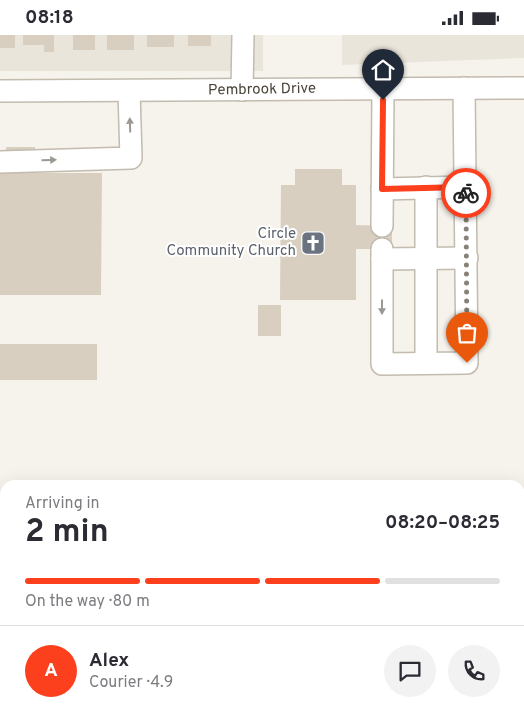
<!DOCTYPE html>
<html lang="en">
<head>
<meta charset="utf-8">
<style>
  body { margin:0; font-family:Overpass,sans-serif; background:#f2f2f3; color:#2b2b33; height:100vh; display:flex; flex-direction:column; font-size:19px; white-space:nowrap }
  * { box-sizing:border-box; margin:0 }
  p { font-size:16px; color:#7c7c81 }
  .icon { flex:none; width:28px; height:28px; fill:none; stroke:currentColor; stroke-width:2; stroke-linecap:round; stroke-linejoin:round }
  .map { position:relative; flex:1; overflow:hidden }
  .details { position:absolute; left:0px; top:445px; width:525px; height:246px; display:flex; flex-direction:column; background:#fff; border-radius:15px 15px 0 0; box-shadow:0 5px 20px #0002 }
  .details>* { flex:none }
  .pin { position:absolute; display:grid; place-items:center; width:42px; height:42px; color:#fff; margin:-51px -21px; border-radius:50% 50% 50% 0; rotate:-45deg; box-shadow:0 0 5px #0007 }
  .pin .icon { rotate:45deg }
  .courier { position:absolute; display:grid; place-items:center; width:50px; height:50px; margin:-25px; border:4px solid #fc3f1d; border-radius:50%; background:#fff; color:#222; box-shadow:0 1px 6px #0007 }
  .headline em { font-style:normal; font-weight:700 }
  .headline div { display:flex; flex-direction:column-reverse }
  .headline { display:flex; align-items:center; justify-content:space-between; height:85px; padding:0 25px }
  h1 { font-size:32px; font-weight:700; line-height:38px }
  .bar { display:grid; grid-template-columns:repeat(4,1fr); gap:8px 5px; align-content:center; height:60px; padding:0 25px }
  .bar i { height:6px; border-radius:4px; background:#e1e1e2 }
  .bar .current { background:#fc3f1d }
  .bar p { grid-column:span 4 }
  .line { display:flex; align-items:center; gap:12px; padding:0 25px; border-top:1px solid #e1e1e2 }
  .line div { flex:1 }
  .round { display:grid; place-items:center; flex:none; width:52px; height:52px; border-radius:26px; background:#f2f2f3 }
  .status { display:flex; justify-content:space-between; align-items:center; height:35px; padding:0 25px; background:#fff; direction:ltr }
  .status svg { height:14px; fill:currentColor }
  .map>svg:first-child { display:block }
  .residential { fill:#eae5da }
  .building { fill:#d8cfc1 }
  .lines { fill:none; stroke-linecap:round; stroke-linejoin:round }
  .minor-casing { stroke:#c2bbae; stroke-width:24 }
  .minor { stroke:#fff; stroke-width:21 }
  .oneway { fill:#9c9892 }
  .done { stroke:#878178; stroke-width:5; stroke-dasharray:0 9 }
  .route { stroke:#fc3f1d; stroke-width:6 }
  .labels { text-anchor:middle; dominant-baseline:central; stroke-width:4; stroke-linejoin:round; paint-order:stroke }
  .street-label { font-size:15px; fill:#4b4439; stroke:#fff }
  .worship-label { font-size:15px; fill:#5b616d; stroke:#fff; text-anchor:end }
</style>
</head>
<body>
<div class="status"><b>08:18</b><svg viewBox="0 0 49 12"><path d="M0 12V9h3v3zM5 12V6h3v6zM10 12V3h3v9zM15 12V0h3v12zM26 1h20v11H26zM47 4h2v5h-2z"/></svg></div>
<div class="map">
<svg width="524" height="691" viewBox="0 0 524 691">
  <rect width="100%" height="100%" fill="#f6f3ec"/>
  <g class="residential">
    <rect x="0" y="0" width="263" height="36"/>
    <path d="M342,0H524V23L342,30Z"/>
    <path d="M520,494H524V691H0V499H5V686H520Z"/>
  </g>
  <g class="building">
    <rect x="0" y="0" width="15" height="13"/>
    <path d="M23,0H54V17H44V10H23Z"/>
    <rect x="73" y="0" width="22" height="15"/>
    <rect x="107" y="0" width="27" height="15"/>
    <rect x="147" y="0" width="27" height="12"/>
    <rect x="188" y="0" width="23" height="11"/>
    <path d="M6,112H35V138H102L101,260H0V138H6Z"/>
    <path d="M295,134H342V150H356V190L392,191V214H356V265H280L281,150H295Z"/>
    <rect x="258" y="270" width="23" height="31"/>
    <rect x="0" y="309" width="97" height="36"/>
    <path d="M524,500V531L520,525V502Z"/>
    <rect x="45" y="686" width="47" height="5"/>
    <rect x="170" y="686" width="23" height="5"/>
    <rect x="266" y="686" width="31" height="5"/>
    <rect x="376" y="686" width="22" height="5"/>
    <rect x="467" y="686" width="39" height="5"/>
  </g>
  <g class="lines">
    <g class="minor-casing">
      <g id="minor">
        <path d="M242,55L243,0"/>
        <path d="M0,56L524,53"/>
        <path d="M0,127L131,123L129,56"/>
        <path d="M382,154L466,152"/>
        <path d="M382,191L383,54"/>
        <path d="M382,214V329L467,328L464,53"/>
        <path d="M382,224L467,223"/>
        <path d="M426,328V152"/>
        <path d="M135,686V691"/>
        <path d="M340,686V691"/>
      </g>
    </g>
    <use href="#minor" class="minor"/>
  </g>
  <defs><path id="oneway-solid" d="M-6-.8H1V-3.2L6.5 0L1 3.2V.8H-6Z" transform="scale(1.25)"/></defs>
  <g class="oneway">
    <use href="#oneway-solid" transform="translate(130 90) rotate(-92)"/>
    <use href="#oneway-solid" transform="translate(49 125) rotate(-2)"/>
    <use href="#oneway-solid" transform="translate(382 272) rotate(90)"/>
  </g>
  <g class="lines">
    <path class="done" d="M466,158L467,328"/>
    <path class="route" d="M383,65L382,154L466,152V158"/>
  </g>
  <defs>
    <g id="church-square" transform="scale(1.25)"><rect x="-9" y="-9" width="18" height="18" rx="4" fill="#6b7280" stroke="#fff"/><path d="M-1.2-6h2.4v3.5h3.3v2.4h-3.3V6h-2.4V-.1h-3.3v-2.4h3.3Z" fill="#fff"/></g>
  </defs>
  <g fill-rule="evenodd">
    <use href="#church-square" x="313" y="208"/>
  </g>
  <g class="labels">
    <g class="street-label">
      <text transform="translate(262 55) rotate(-1)">Pembrook Drive</text>
    </g>
    <g class="worship-label">
      <text x="296" y="199">Circle<tspan x="296" dy="17">Community Church</tspan></text>
    </g>
  </g>
</svg>
<div class="pin" style="left:467px;top:328px;background:#ea580c"><svg class="icon" aria-label="bag" viewBox="0 0 24 24"><path d="M5 8h14l-1 12H6zM9 8a3 3 0 0 1 6 0"/></svg></div>
<div class="pin" style="left:383px;top:65px;background:#1f2937"><svg class="icon" aria-label="home" viewBox="0 0 24 24"><path d="M3 11l9-7 9 7M6 9v11h12V9"/></svg></div>
<div class="courier" style="left:466px;top:158px"><svg class="icon" aria-label="bike" viewBox="0 0 24 24"><circle cx="6" cy="16" r="4"/><circle cx="18" cy="16" r="4"/><path d="M6 16l4-8h5l3 8M10 8l3 8H6M13 5h3"/></svg></div>
<section class="details">
<div class="headline"><div><h1>2 min</h1><p>Arriving in</p></div><em>08:20–08:25</em></div>
<div class="bar"><i class="current"></i><i class="current"></i><i class="current"></i><i></i><p>On the way · 80 m</p></div>
<div class="line" style="height:90px"><b class="round" style="background:#fc3f1d;color:#fff">A</b><div><b>Alex</b><p>Courier · 4.9</p></div><a class="round"><svg class="icon" aria-label="chat" viewBox="0 0 24 24"><path d="M4 5h16v11H9l-5 4z"/></svg></a><a class="round"><svg class="icon" aria-label="phone" viewBox="0 0 24 24"><path d="M5 4h4l2 5-3 2q2 4 5 5l2-3 5 2v4C11 20 4 13 5 4z"/></svg></a></div>
</section>
</div>
</body>
</html>
